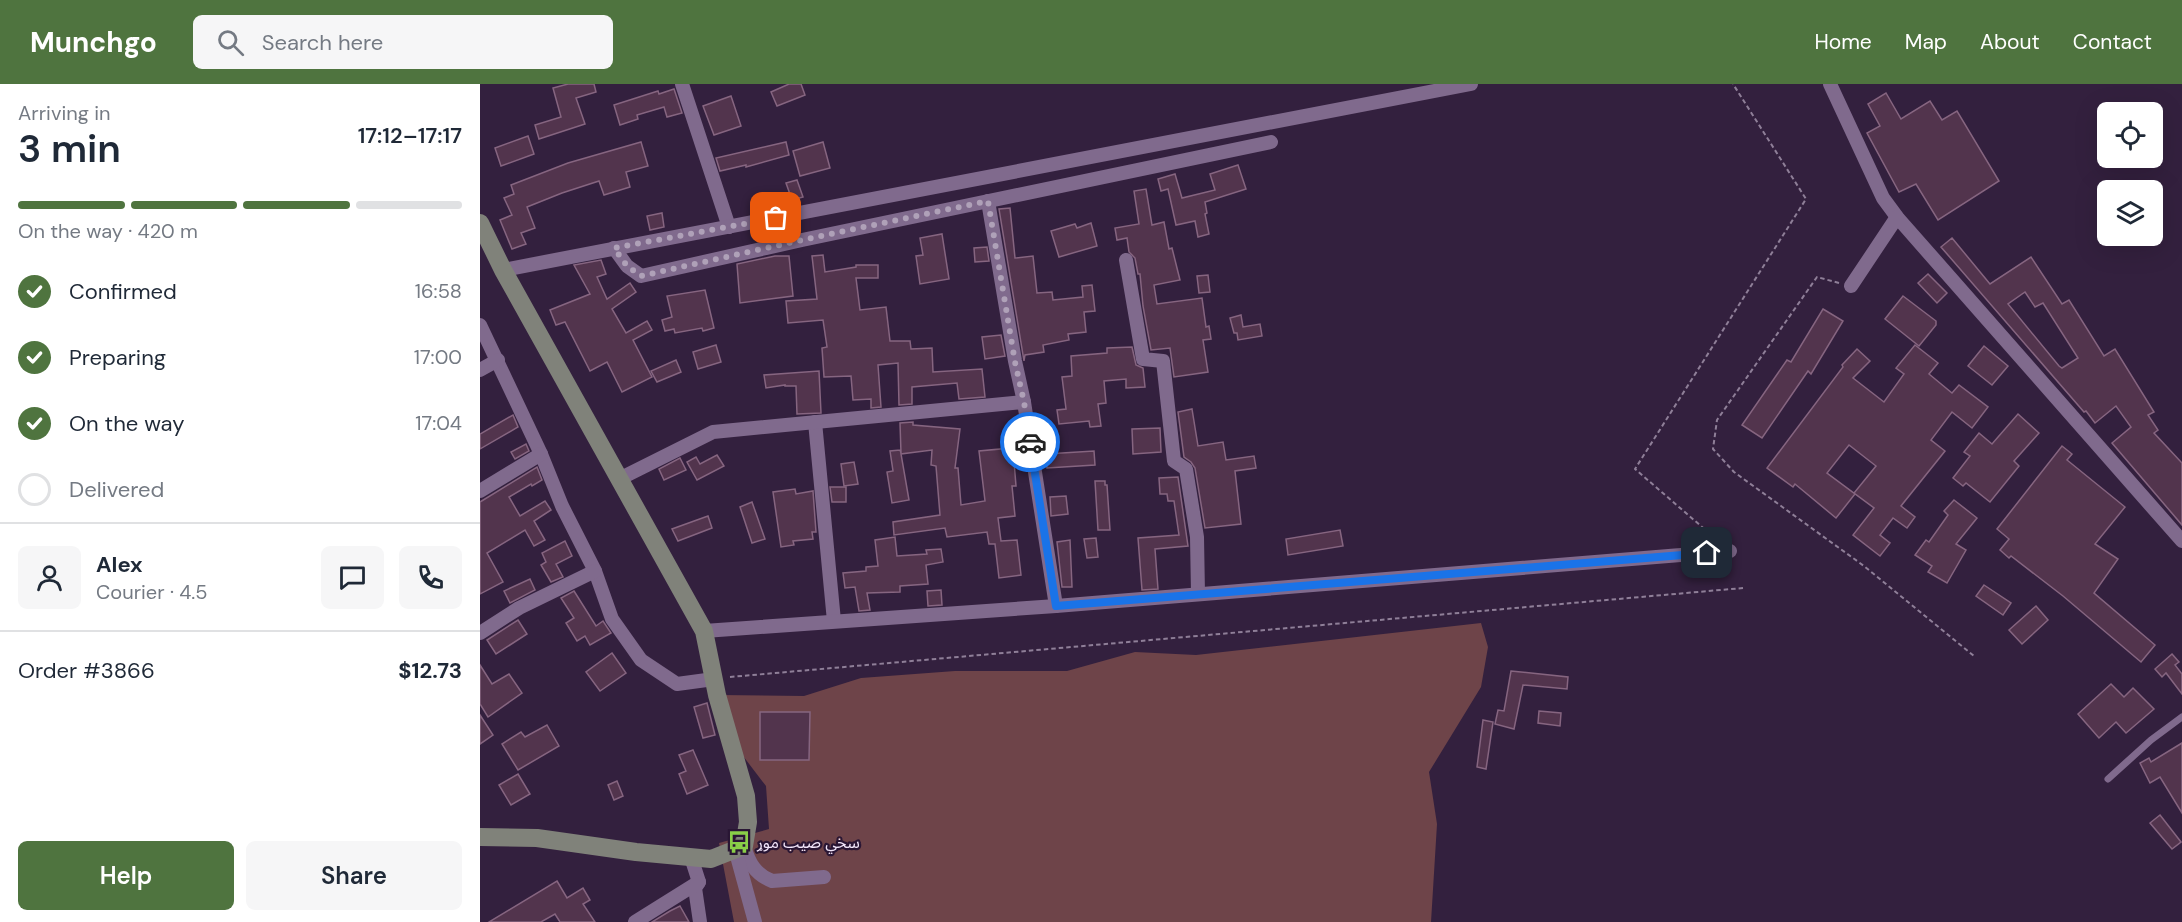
<!DOCTYPE html>
<html lang="en">
<head>
<meta charset="utf-8">
<style>
  body { margin:0; font-family:"DM Sans","Noto Sans Arabic",sans-serif; background:#f6f6f7; color:#1f2937; height:100vh; display:flex; flex-direction:column; font-size:22px; white-space:nowrap }
  * { box-sizing:border-box; margin:0 }
  p { font-size:20px; color:#747a83 }
  .icon { flex:none; width:33px; height:33px; fill:none; stroke:currentColor; stroke-width:2; stroke-linecap:round; stroke-linejoin:round }
  .map { position:relative; flex:1; overflow:hidden }
  .panel { display:flex; flex-direction:column; background:#fff; width:480px }
  .panel>* { flex:none }
  .buttons { position:absolute; left:1617px; top:18px; display:grid; gap:12px }
  .buttons a { display:grid; place-items:center; width:66px; height:66px; border-radius:9px; background:#fff; box-shadow:0 6px 24px #0002; font-size:30px }
  .pin { position:absolute; display:grid; place-items:center; width:51px; height:51px; color:#fff; margin:-26px; border-radius:12px; box-shadow:0 3px 9px #0006 }
  .courier { position:absolute; display:grid; place-items:center; width:60px; height:60px; margin:-30px; border:4px solid #1a73e8; border-radius:50%; background:#fff; color:#222; box-shadow:0 2px 8px #0007 }
  .head em { font-style:normal; font-weight:600 }
  .head div { display:flex; flex-direction:column-reverse }
  .head { display:flex; align-items:center; justify-content:space-between; height:102px; padding:0 18px }
  h1 { font-size:39px; font-weight:600; line-height:45px }
  .bar { display:grid; grid-template-columns:repeat(4,1fr); gap:9px 6px; align-content:center; height:72px; padding:0 18px }
  .bar i { height:8px; border-radius:4px; background:#e0e1e3 }
  .bar .active { background:#4f743f }
  .bar p { grid-column:span 4 }
  .line { display:flex; align-items:center; gap:15px; padding:0 18px; border-top:2px solid #e0e1e3 }
  .line div { flex:1 }
  .round { display:grid; place-items:center; flex:none; width:63px; height:63px; border-radius:9px; background:#f6f6f7 }
  ol { padding:0 18px; list-style:none }
  li { display:flex; align-items:center; gap:18px; height:66px }
  li p { margin-inline-start:auto }
  li .icon { padding:6px; border-radius:50%; background:#4f743f; color:#fff; stroke-width:4 }
  li:last-child { color:#747a83 }
  li i { width:33px; height:33px; border:3px solid #e0e1e3; border-radius:50% }
  .button { display:flex; gap:12px; margin-top:auto; padding:12px 18px }
  .button a { flex:1; height:69px; border-radius:9px; background:#4f743f; color:#fff; font-size:24px; font-weight:600; line-height:69px; text-align:center }
  .button a+a { background:#f6f6f7; color:#1f2937 }
  header { display:flex; align-items:center; gap:36px; box-sizing:border-box; height:84px; padding:0 30px; background:#4f743f; color:#fff }
  header strong { font-size:28px }
  nav { display:flex; gap:33px; margin-inline-start:auto; font-size:21px }
  .search { width:420px; height:54px; background:#f6f6f7; display:flex; align-items:center; gap:15px; box-sizing:border-box; padding:0 21px; border-radius:9px; color:#747a83; font-size:22px }
  main { display:flex; flex:1; min-height:0 }
  .map>svg:first-child { display:block }
  .green { fill:#6e4449 }
  .building { fill:#52344d; stroke:#866580; stroke-width:1.5; fill-rule:evenodd }
  .lines { fill:none; stroke-linecap:round; stroke-linejoin:round }
  .path { stroke:#8f7f98; stroke-width:2; stroke-dasharray:4.5 3; stroke-linecap:butt }
  .lane { stroke:#806a8d; stroke-width:7 }
  .street { stroke:#806a8d; stroke-width:14 }
  .secondary { stroke:#80827a; stroke-width:18 }
  .done { stroke:#afa1b8; stroke-width:6; stroke-dasharray:0 10.8 }
  .route { stroke:#1a73e8; stroke-width:8 }
  .labels { text-anchor:middle; dominant-baseline:central; stroke-width:4.5; stroke-linejoin:round; paint-order:stroke }
  .poi-label { font-size:16px; fill:#f2e6fa; stroke:#291634; text-anchor:start }
</style>
</head>
<body>
<header>
<strong>Munchgo</strong>
<div class="search"><svg class="icon" aria-label="search" viewBox="0 0 24 24"><circle cx="10" cy="10" r="6"/><path d="M15 15l6 6"/></svg>Search here</div>
<nav><a>Home</a><a>Map</a><a>About</a><a>Contact</a></nav>
</header>
<main>
<section class="panel">
<div class="head"><div><h1>3 min</h1><p>Arriving in</p></div><em>17:12–17:17</em></div>
<div class="bar"><i class="active"></i><i class="active"></i><i class="active"></i><i></i><p>On the way · 420 m</p></div>
<ol>
<li><svg class="icon" aria-label="check" viewBox="0 0 24 24"><path d="M5 12l5 5 9-10"/></svg>Confirmed<p>16:58</p></li>
<li><svg class="icon" aria-label="check" viewBox="0 0 24 24"><path d="M5 12l5 5 9-10"/></svg>Preparing<p>17:00</p></li>
<li><svg class="icon" aria-label="check" viewBox="0 0 24 24"><path d="M5 12l5 5 9-10"/></svg>On the way<p>17:04</p></li>
<li><i></i>Delivered</li>
</ol>
<div class="line" style="height:108px"><a class="round"><svg class="icon" aria-label="person" viewBox="0 0 24 24"><circle cx="12" cy="8" r="4"/><path d="M4 21q1-7 8-7t8 7"/></svg></a><div><b>Alex</b><p>Courier · 4.5</p></div><a class="round"><svg class="icon" aria-label="chat" viewBox="0 0 24 24"><path d="M4 5h16v11H9l-5 4z"/></svg></a><a class="round"><svg class="icon" aria-label="phone" viewBox="0 0 24 24"><path d="M5 4h4l2 5-3 2q2 4 5 5l2-3 5 2v4C11 20 4 13 5 4z"/></svg></a></div>
<div class="line" style="height:78px"><div>Order #3866</div><b>$12.73</b></div>
<div class="button"><a>Help</a><a>Share</a></div>
</section>
<div class="map">
<svg width="1702" height="838" viewBox="0 0 1702 838">
  <rect width="100%" height="100%" fill="#33203e"/>
  <path class="green" d="M1001,539L1008,563L1001,603L949,688L957,740L951,838H254L239,759L289,745L286,702L250,655L238,611L324,612L381,594L475,587H587L655,568L716,571Z"/>
  <g class="building">
    <path d="M88,0H114L116,8L96,14L105,40L59,55L55,41L81,33L73,4Z"/>
    <path d="M309,0H321L325,11L297,22L291,8Z"/>
    <path d="M194,5L202,29L187,33L184,23L157,31L158,35L140,41L134,21L178,7L179,10Z"/>
    <path d="M1406,9L1421,35L1450,17L1462,36L1477,27L1519,97L1458,136L1436,100L1419,108L1387,49L1400,42L1388,20Z"/>
    <path d="M251,12L261,42L234,51L223,22Z"/>
    <path d="M48,52L54,70L21,82L15,64Z"/>
    <path d="M161,58L168,82L146,88L150,103L124,111L119,97L82,109L47,123L55,144L41,149L46,160L32,165L20,136L32,131L24,114L34,110L31,101L88,79Z"/>
    <path d="M306,58L309,71L266,83V81L240,87L236,74Z"/>
    <path d="M343,58L350,84L320,92L313,67Z"/>
    <path d="M758,81L766,105L725,118L727,129L725,130L729,150L718,153L715,137L696,141L688,105L681,107L678,95L695,90L702,114L735,106L730,90Z"/>
    <path d="M317,96L323,113L312,116L306,99Z"/>
    <path d="M666,105L672,141L684,138L689,165L692,164L700,196L674,201L677,220L722,214L726,243L729,242L731,255L723,256L728,288L694,293L690,264L671,266L663,222L660,190H658L655,174L649,168L647,154L637,156L635,144L659,140L654,107Z"/>
    <path d="M530,124L535,174L553,172L557,209L572,208L573,216L603,213L602,202L612,201L615,227L604,228L606,248L588,250L589,256L563,261L564,268L545,271L544,277L519,125Z"/>
    <path d="M182,129L184,143L170,146L167,132Z"/>
    <path d="M611,139L617,162L579,173L571,147L595,140L597,144Z"/>
    <path d="M462,150L469,195L440,200L436,172L443,171L440,154Z"/>
    <path d="M1472,154L1510,200L1551,173L1582,220L1589,216L1624,272L1635,265L1674,328L1668,331L1678,346L1674,349L1702,379V441L1632,359L1651,343L1636,322L1615,339L1606,327L1604,328L1461,163ZM1545,208L1555,223L1563,219L1598,274L1582,284L1579,282L1528,220Z"/>
    <path d="M507,163L509,177L495,178L494,164Z"/>
    <path d="M343,171L345,188L376,183V181H398V194H376L380,226L406,223L410,257H430L431,265L452,264L453,288L502,285L505,313L479,315L477,299L432,303V320L419,321L418,279L398,281L401,323L391,324V315L373,316L371,292L344,293L342,264L347,263L343,236L308,239L306,217L337,215L332,172Z"/>
    <path d="M295,172H309L313,212L260,219L257,180Z"/>
    <path d="M121,176L126,190L117,193L127,215L150,199L156,208L132,225L146,249L167,237L172,246L153,256L172,293L142,308L127,278L110,287L85,238L76,241L70,226L110,210L94,181Z"/>
    <path d="M1448,190L1467,209L1457,219L1438,199Z"/>
    <path d="M728,191L730,208L719,209L717,192Z"/>
    <path d="M225,206L234,244L223,247L222,244L195,249L194,245L185,247L182,236L192,233L187,212Z"/>
    <path d="M1423,212L1456,237V241L1439,262L1405,235Z"/>
    <path d="M1343,225L1363,237L1331,290L1328,287L1282,354L1262,341L1307,276L1311,278Z"/>
    <path d="M761,231L763,243L780,240L782,252L758,256L757,249H754L750,234Z"/>
    <path d="M521,251L525,272L505,275L502,253Z"/>
    <path d="M236,261L241,278L218,285L213,268Z"/>
    <path d="M1435,261L1458,279L1449,290L1472,309L1479,301L1508,323L1492,344L1472,328L1451,356L1465,367L1421,422L1435,433L1427,444L1413,434L1400,451L1410,459L1400,472L1373,451L1394,424L1374,409L1396,382L1369,361L1347,389L1375,410L1356,434L1315,400L1313,403L1287,384L1363,283L1362,281L1377,265L1390,277L1373,294L1404,318L1424,290L1416,284Z"/>
    <path d="M1504,262L1528,282L1512,301L1488,282Z"/>
    <path d="M652,263L656,281L663,284L665,303L646,304V295L624,297L626,319L618,320L621,342L610,343L609,337L579,340L577,326L586,325L582,293L592,292L591,272L627,269V264Z"/>
    <path d="M196,276L201,288L177,298L171,287Z"/>
    <path d="M339,287L341,329L317,330L316,302H305V301L286,304L284,291Z"/>
    <path d="M712,325L718,362L743,358L746,376L774,372L776,384L755,387L761,440L725,444L715,384L711,378L704,373L698,328Z"/>
    <path d="M1538,330L1559,349L1534,377L1539,382L1510,418L1486,399L1483,402L1473,394L1490,372L1484,368L1499,349L1512,360Z"/>
    <path d="M33,331L38,343L0,365V350Z"/>
    <path d="M433,338V341L480,345L475,384H478L481,421L505,417L499,367L542,363L544,376L534,377L536,402H532L535,432L518,434L521,457L537,456L541,491L519,494L515,460H509L507,448L467,453L465,444L414,451L413,438L460,431L456,382L451,381L452,366L421,370L429,416L412,419L407,388L413,387L410,367L420,366L421,369L420,339Z"/>
    <path d="M680,344L681,368L653,370L652,345Z"/>
    <path d="M46,360L49,367L35,375L31,368Z"/>
    <path d="M1582,362L1592,370L1587,376L1645,423L1615,460L1638,475L1614,509L1675,561L1661,578L1583,512L1531,472L1529,474L1520,466L1529,455L1517,445Z"/>
    <path d="M614,367L615,381L567,384L566,370Z"/>
    <path d="M237,371L244,382L217,396L207,378L216,373L220,380Z"/>
    <path d="M200,374L206,386L184,396L179,385Z"/>
    <path d="M374,378L378,400L364,402L361,380Z"/>
    <path d="M57,383L62,396L52,402L51,400L29,413L40,432L65,417L71,426L54,437L65,456L54,462L45,446L7,469L23,498L0,510V418Z"/>
    <path d="M698,393L708,462L675,465L678,505L662,506L658,454L699,451L694,417H688L687,410H680L679,394Z"/>
    <path d="M615,397H625V401H627L630,446H618Z"/>
    <path d="M350,403H366V418H352Z"/>
    <path d="M315,405L316,410L333,407L336,448H332L333,455L313,457L314,461L301,463L293,408Z"/>
    <path d="M586,412L588,430L571,432L570,413Z"/>
    <path d="M1474,416L1497,434L1476,460L1486,466L1467,499L1448,488L1452,482L1435,471L1446,456L1449,458L1468,431L1464,427Z"/>
    <path d="M272,418L285,455L272,459L260,423Z"/>
    <path d="M228,432L232,444L198,457L192,445Z"/>
    <path d="M860,446L863,462L808,471L806,455Z"/>
    <path d="M415,453L417,472L447,470L446,466L461,465L463,478L446,481L448,500L420,502V508L387,509L390,526L379,527L375,503L365,504L363,489L386,487V483L398,482L395,456Z"/>
    <path d="M616,454L618,473L607,474L604,455Z"/>
    <path d="M590,456L592,503H582L577,458Z"/>
    <path d="M85,457L92,472L76,480L83,493L71,498L61,481L66,478L62,469Z"/>
    <path d="M50,495L55,506L30,519L24,507Z"/>
    <path d="M1504,501L1531,519L1523,531L1496,512Z"/>
    <path d="M461,506L462,521L448,522L447,507Z"/>
    <path d="M94,507L116,542L123,537L131,549L110,561L105,552L97,557L86,539L94,534L81,514Z"/>
    <path d="M1556,522L1568,536L1542,560L1529,546Z"/>
    <path d="M38,536L47,550L16,570L7,556Z"/>
    <path d="M132,569L146,589L120,607L106,588Z"/>
    <path d="M1692,570L1699,578L1695,581L1702,590V610L1686,589L1682,593L1675,585Z"/>
    <path d="M0,581L12,600L29,590L42,609L8,633L0,620Z"/>
    <path d="M1031,587L1088,593L1087,605L1043,601L1034,645L1015,640L1018,626L1024,627Z"/>
    <path d="M1631,600L1644,613L1653,604L1674,625L1646,649L1636,638L1619,654L1598,630Z"/>
    <path d="M227,619L235,651L223,654L214,623Z"/>
    <path d="M1059,627L1081,629L1080,642L1058,639Z"/>
    <path d="M280,628H330L329,676H280Z"/>
    <path d="M0,631L13,651L0,660Z"/>
    <path d="M1003,636L1013,638L1006,685L997,683Z"/>
    <path d="M67,641L79,662L38,686L22,660L41,648L45,653Z"/>
    <path d="M1702,659V729L1680,693L1670,699L1660,679L1669,674L1671,678Z"/>
    <path d="M213,666L228,701L207,710L199,690L206,687L199,671Z"/>
    <path d="M38,690L50,710L31,721L19,701Z"/>
    <path d="M137,697L143,712L134,716L128,701Z"/>
    <path d="M1680,731L1701,758L1692,765L1670,739Z"/>
    <path d="M77,797L87,814L103,804L110,816L103,820L115,838H80L75,830L61,838H9Z"/>
    <path d="M200,822L209,838H172L190,827Z"/>
  </g>
  <g class="lines">
    <g class="path">
      <path d="M1359,199L1337,193L1237,336L1233,365L1254,388L1384,482L1494,572"/>
      <path d="M1236,455L1155,385L1326,115L1253,0"/>
      <path d="M250,593L1263,504"/>
    </g>
    <path class="lane" d="M1628,695L1671,656L1702,633"/>
    <g class="street">
      <path d="M202,0L249,143"/>
      <path d="M1350,0L1403,114L1417,133L1702,457"/>
      <path d="M508,117L535,277L544,318L576,522"/>
      <path d="M134,164L147,182L161,192L322,156L791,58"/>
      <path d="M646,176L663,275L683,277L694,377L706,385L717,453L718,510"/>
      <path d="M23,186L991,0"/>
      <path d="M1371,202L1417,133"/>
      <path d="M0,241L61,370L82,422L115,487L132,535L161,576L197,600L234,595"/>
      <path d="M0,286L18,276"/>
      <path d="M335,338L354,537"/>
      <path d="M141,394L233,348L544,318"/>
      <path d="M0,407L61,370"/>
      <path d="M224,547L576,522L1250,467"/>
      <path d="M0,549L39,524L115,487"/>
      <path d="M264,762C269,779 275,790 292,797L344,793"/>
      <path d="M255,765L275,838"/>
      <path d="M211,773L219,798L215,804L220,838"/>
      <path d="M155,838L219,798"/>
    </g>
    <path class="secondary" d="M0,139L23,186L224,547L237,611L266,712L268,738L264,762L231,775L156,768L57,754L0,753"/>
  </g>
  <g class="lines">
    <path class="done" d="M296,134L134,164L147,182L161,192L322,156L508,117L535,278L544,318L550,358"/>
    <path class="route" d="M550,358L576,522L1227,469"/>
  </g>
  <defs>
    <g id="bus-bare" transform="scale(1.8)"><path d="M-5-6H5V4H4V6H2V4H-2V6H-4V4H-5ZM-3.5-4V0h7V-4ZM-3.5 1.2v1.5H-2V1.2ZM2 1.2v1.5H3.5V1.2Z" fill="#89cf48" stroke="#291634" stroke-width="2.5" paint-order="stroke"/></g>
  </defs>
  <g fill-rule="evenodd">
    <use href="#bus-bare" x="259" y="758"/>
  </g>
  <g class="labels">
    <g class="poi-label">
      <text x="277" y="758">سخي صیب موړ</text>
    </g>
  </g>
</svg>
<div class="buttons">
<a><svg class="icon" aria-label="locate" viewBox="0 0 24 24"><circle cx="12" cy="12" r="6"/><path d="M12 2v4M12 18v4M2 12h4M18 12h4"/></svg></a>
<a><svg class="icon" aria-label="layers" viewBox="0 0 24 24"><path d="M12 4l9 5-9 5-9-5zM3 14l9 5 9-5"/></svg></a>
</div>
<div class="pin" style="left:296px;top:134px;background:#ea580c"><svg class="icon" aria-label="bag" viewBox="0 0 24 24"><path d="M5 8h14l-1 12H6zM9 8a3 3 0 0 1 6 0"/></svg></div>
<div class="pin" style="left:1227px;top:469px;background:#1f2937"><svg class="icon" aria-label="home" viewBox="0 0 24 24"><path d="M3 11l9-7 9 7M6 9v11h12V9"/></svg></div>
<div class="courier" style="left:550px;top:358px"><svg class="icon" aria-label="car" viewBox="0 0 24 24"><path d="M5 17H2v-5l4-1 3-4h7l3 4 3 1v5h-3M9 17h6M6 11h13"/><circle cx="7" cy="17" r="2"/><circle cx="17" cy="17" r="2"/></svg></div>
</div>
</main>
</body>
</html>
